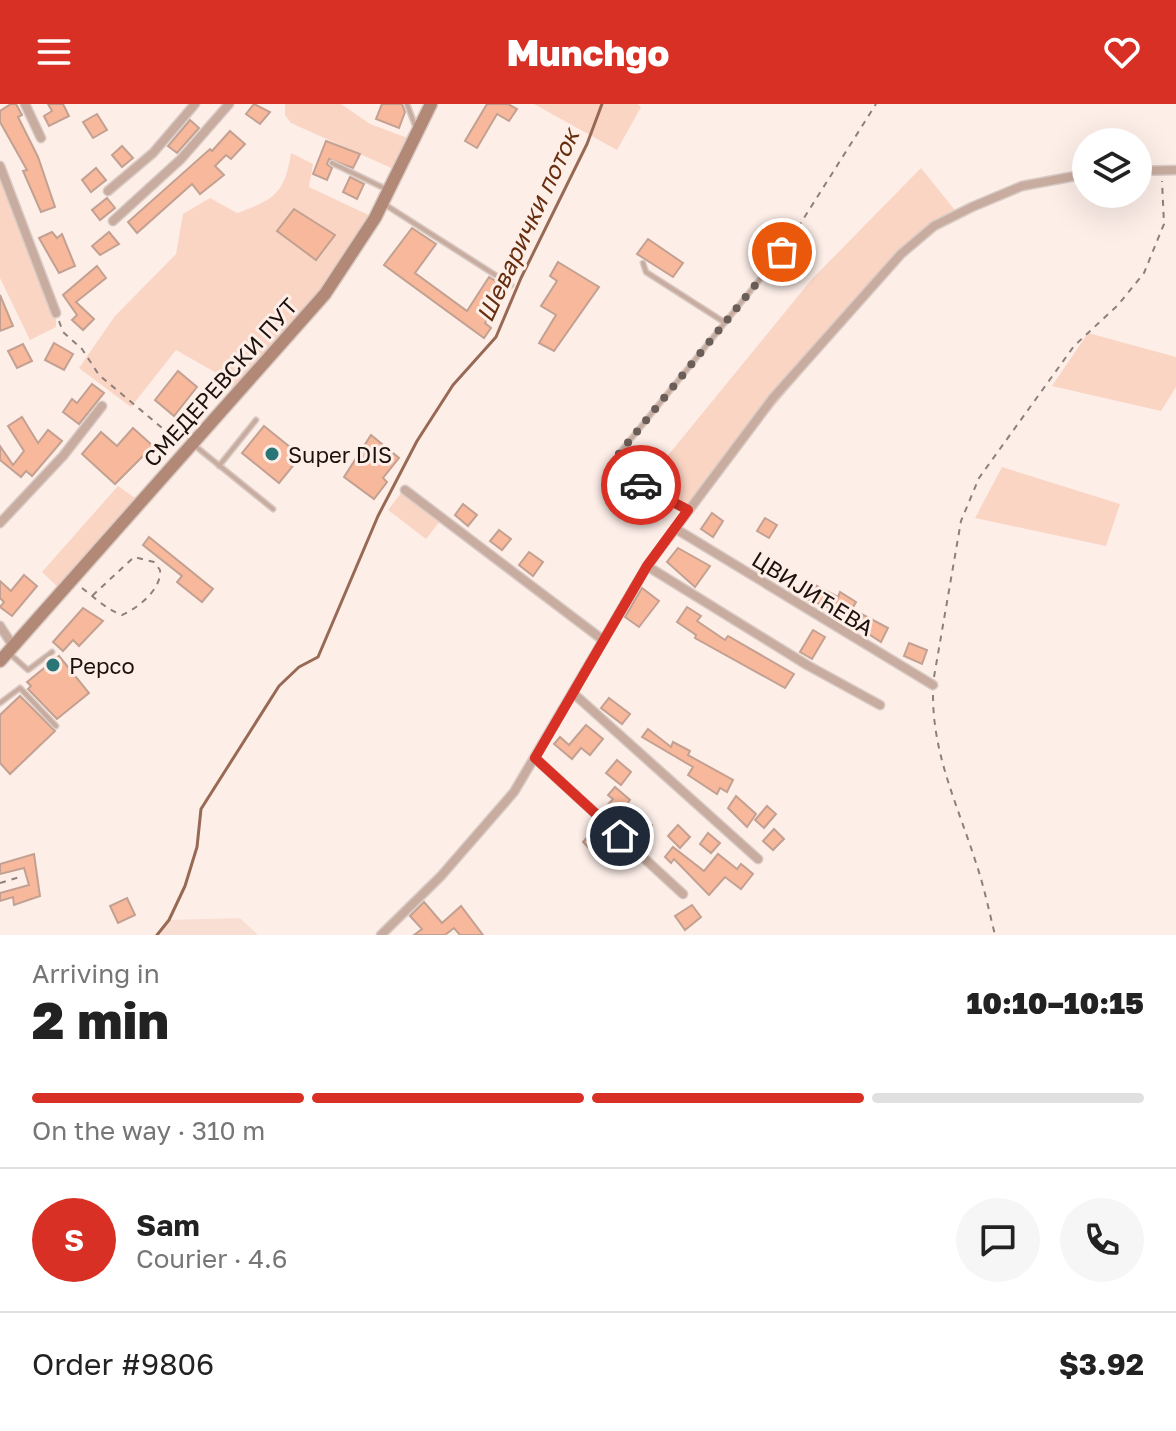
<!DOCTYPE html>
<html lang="en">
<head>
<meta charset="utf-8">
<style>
  body { margin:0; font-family:"Golos Text",sans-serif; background:#f6f6f6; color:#222; height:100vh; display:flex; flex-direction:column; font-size:30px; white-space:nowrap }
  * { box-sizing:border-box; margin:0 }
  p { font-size:26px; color:#767676 }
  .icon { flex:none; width:44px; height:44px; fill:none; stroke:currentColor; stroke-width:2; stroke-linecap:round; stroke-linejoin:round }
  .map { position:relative; height:831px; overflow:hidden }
  .sheet { display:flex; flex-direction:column; background:#fff; flex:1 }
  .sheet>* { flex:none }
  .buttons { position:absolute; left:1072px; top:24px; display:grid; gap:16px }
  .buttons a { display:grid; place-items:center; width:80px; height:80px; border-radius:50%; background:#fff; box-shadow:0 8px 32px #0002; font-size:40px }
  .pin { position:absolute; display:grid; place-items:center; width:68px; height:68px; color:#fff; margin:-34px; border:4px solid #fff; border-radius:50%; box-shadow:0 2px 8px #0007 }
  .courier { position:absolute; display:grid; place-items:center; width:80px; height:80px; margin:-40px; border:6px solid #d93025; border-radius:50%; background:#fff; color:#222; box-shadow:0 2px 10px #0007 }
  .head em { font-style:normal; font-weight:800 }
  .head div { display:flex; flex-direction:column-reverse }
  .head { display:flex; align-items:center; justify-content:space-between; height:136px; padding:0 32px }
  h1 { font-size:52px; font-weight:800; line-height:60px }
  .bar { display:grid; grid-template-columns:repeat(4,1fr); gap:12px 8px; align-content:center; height:96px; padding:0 32px }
  .bar i { height:10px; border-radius:6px; background:#e0e0e0 }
  .bar .selected { background:#d93025 }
  .bar p { grid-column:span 4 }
  .line { display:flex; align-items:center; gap:20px; padding:0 32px; border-top:2px solid #e0e0e0 }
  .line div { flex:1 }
  .round { display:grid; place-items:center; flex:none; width:84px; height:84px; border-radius:42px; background:#f6f6f6 }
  header { display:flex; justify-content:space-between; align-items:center; height:104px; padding:0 32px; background:#d93025; color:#fff; font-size:36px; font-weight:800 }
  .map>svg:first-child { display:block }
  .built { fill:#f9dfd3 }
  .green { fill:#fad5c4 }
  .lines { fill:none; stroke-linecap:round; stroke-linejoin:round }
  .stream { stroke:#986954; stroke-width:3 }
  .building { fill:#f8b89b; stroke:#c3a192; stroke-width:2 }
  .service-casing { stroke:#d9cbc5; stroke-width:7 }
  .minor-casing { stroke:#d9cbc5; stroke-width:11 }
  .secondary-casing { stroke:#d9cbc5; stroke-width:15 }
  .path { stroke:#8d807a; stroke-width:2; stroke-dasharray:6 6; stroke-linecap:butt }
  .service { stroke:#c8ac9f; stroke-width:4 }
  .minor { stroke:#c8ac9f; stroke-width:8 }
  .secondary { stroke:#b28976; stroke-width:12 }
  .done { stroke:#6b5e59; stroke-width:8; stroke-dasharray:0 14.4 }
  .route { stroke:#d93025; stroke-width:10 }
  .poi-dot { fill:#2a7575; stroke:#fdeee8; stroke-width:3 }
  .labels { text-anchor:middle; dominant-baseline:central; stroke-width:6; stroke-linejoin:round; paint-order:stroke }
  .street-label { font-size:22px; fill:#1d110c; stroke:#fdeee8 }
  .poi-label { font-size:22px; fill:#1d110c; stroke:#fdeee8; text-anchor:start }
  .water-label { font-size:24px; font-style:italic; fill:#662e0f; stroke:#fdeee8 }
</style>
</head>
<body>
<header><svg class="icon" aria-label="menu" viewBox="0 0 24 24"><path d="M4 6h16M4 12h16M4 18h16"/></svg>Munchgo<svg class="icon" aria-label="heart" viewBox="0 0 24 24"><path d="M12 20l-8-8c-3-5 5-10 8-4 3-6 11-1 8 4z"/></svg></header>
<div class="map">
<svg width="1176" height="831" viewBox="0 0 1176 831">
  <rect width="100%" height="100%" fill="#fdeee8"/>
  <path class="built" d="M240,814L258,831H157L169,816Z"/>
  <g class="green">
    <path d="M285,0H341L370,20L413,36L398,67L291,19L285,11Z"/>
    <path d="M534,0H637L641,3L617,46Z"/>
    <path d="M291,49L313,60L309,83L375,114L353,152L235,291L227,275L176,246L131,303L79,264L115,212L176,150L183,110L210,94L237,109C274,96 285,89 291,49Z"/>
    <path d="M0,61L56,209V223L30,236L0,174Z"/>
    <path d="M921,64L958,110L901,150L688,406L643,382L812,175Z"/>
    <path d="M1088,229L1176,253V283L1161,307L1052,282Z"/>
    <path d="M1002,363L1120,400L1106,442L975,414Z"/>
    <path d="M118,382L135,394L57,482L42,468Z"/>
    <path d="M402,388L440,417L426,435L388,406Z"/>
  </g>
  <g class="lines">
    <path class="stream" d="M157,831L169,816L185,782L197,743L201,705L279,582L299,563L318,553L378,412L417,337L453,281L496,233L521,174L587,40L602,0"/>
  </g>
  <g class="building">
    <path d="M11,0H16L22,11L18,13L38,53L55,103L41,108L23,67L27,66L0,18V7Z"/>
    <path d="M48,0H63L69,12L49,22L44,12L52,7Z"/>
    <path d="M254,0L270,8L260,20L246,10Z"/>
    <path d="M382,0H402L405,8L399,24L376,15Z"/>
    <path d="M487,0H508L517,5L509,17L497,10L477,44L465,37Z"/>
    <path d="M97,10L107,26L93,34L83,18Z"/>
    <path d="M190,16L199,24L177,49L168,42Z"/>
    <path d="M230,27L245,40L231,55L226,51L215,62L224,71L200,90L192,80L137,129L128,118L210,45L212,47Z"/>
    <path d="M326,37L360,50L353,64L329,55L327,60L332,64L327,76L313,70Z"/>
    <path d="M122,42L133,54L122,63L112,51Z"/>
    <path d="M96,64L106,76L91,88L82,76Z"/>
    <path d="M350,73L364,80L357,95L343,88Z"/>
    <path d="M107,94L115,104L100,116L92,106Z"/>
    <path d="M294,105L335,131L316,156L277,127Z"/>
    <path d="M412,124L436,140L415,169L467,207L489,173L507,184L485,219L491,224L484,234L384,161Z"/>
    <path d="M52,128L57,134L62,130L75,162L59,169L39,134Z"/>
    <path d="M109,128L119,140L100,151L92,142Z"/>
    <path d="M648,135L683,159L673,173L637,150Z"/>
    <path d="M558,158L599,183L554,247L539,239L556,211L541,202L557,177L550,172Z"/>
    <path d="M97,162L106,174L76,198L94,215L83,226L72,216L77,211L63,191Z"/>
    <path d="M0,191L13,222L0,227Z"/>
    <path d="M54,239L73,250L64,266L45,256Z"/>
    <path d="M23,240L32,257L17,264L8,247Z"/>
    <path d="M178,267L197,283L174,312L155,296Z"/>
    <path d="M92,280L104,289L79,320L63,308L72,295L77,299Z"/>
    <path d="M22,313L38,339L48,326L62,337L32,372L26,367L21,373L0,356V342L13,361L24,347L8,322Z"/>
    <path d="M264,322L301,352L279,379L242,349Z"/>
    <path d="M133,324L153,342L115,380L82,350L101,328L117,342Z"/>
    <path d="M371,331L399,354L383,374L387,378L374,395L344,373Z"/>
    <path d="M463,400L477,411L468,422L455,411Z"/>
    <path d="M712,409L723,417L713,433L701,425Z"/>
    <path d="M765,414L777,421L769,434L757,427Z"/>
    <path d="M499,426L511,435L502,446L490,437Z"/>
    <path d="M149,433L213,485L202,498L177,478L182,472L143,441Z"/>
    <path d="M678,444L710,462L695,483L667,458Z"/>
    <path d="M529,448L543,458L533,472L519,461Z"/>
    <path d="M24,471L37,482L12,512L0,503L4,498L0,494V477L11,487Z"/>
    <path d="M811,479L838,493L840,488L856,498L852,505L888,524L881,538L825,502L804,494Z"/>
    <path d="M642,484L659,497L639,523L625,513Z"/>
    <path d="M687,503L701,512L697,517L725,536L728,532L794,570L785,584L695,534L696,531L677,518Z"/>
    <path d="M83,504L103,517L79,542L73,536L63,547L53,538Z"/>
    <path d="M813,526L825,533L812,555L800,548Z"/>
    <path d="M909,539L927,546L922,560L904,552Z"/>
    <path d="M59,552L89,589L57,615L28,585L31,582L27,578Z"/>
    <path d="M20,592L55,627L10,670L0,659V611Z"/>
    <path d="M609,594L630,610L622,620L601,604Z"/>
    <path d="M586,621L603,635L590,651L581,644L572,655L554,640L560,633L569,641Z"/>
    <path d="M648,625L671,643L673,638L690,647L688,651L733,676L727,688L720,684L717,690L688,671L693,663L642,633Z"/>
    <path d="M617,656L631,668L621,681L606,669Z"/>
    <path d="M615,683L630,696L615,715L604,705L613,695L608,691Z"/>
    <path d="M736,692L756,710L747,723L728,704Z"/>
    <path d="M767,702L776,710L764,724L755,716Z"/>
    <path d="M635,710L652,721L642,736L625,725Z"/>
    <path d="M678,721L690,733L680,744L668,732Z"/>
    <path d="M774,725L784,735L773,746L763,737Z"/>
    <path d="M594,726L606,737L594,749L583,738Z"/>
    <path d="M708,729L720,739L711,749L700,740Z"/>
    <path d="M673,743L704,767L718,750L737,765L741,760L753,770L741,785L725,773L709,791L674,755L671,759L665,753Z"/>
    <path d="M34,750L40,792L14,801L13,793L0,797V789L29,781L24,764L0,770V760Z"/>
    <path d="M127,794L135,811L118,819L110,802Z"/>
    <path d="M424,798L442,819L461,802L483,831H460L454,824L445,831H414L422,825L410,812Z"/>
    <path d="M692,801L701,813L685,826L675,812Z"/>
  </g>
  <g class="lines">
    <g class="service-casing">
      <g id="service">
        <path d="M407,0L416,24"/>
        <path d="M332,59L386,85"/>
        <path d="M384,100L511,181"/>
        <path d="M643,159L646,168L724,218"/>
        <path d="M194,341L273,405"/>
        <path d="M219,362L256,316"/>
        <path d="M688,406L624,371L617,362L618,351L782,148"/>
        <path d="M10,550L28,566L52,548"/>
        <path d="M0,599L20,584L56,622"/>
      </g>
    </g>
    <g class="minor-casing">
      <g id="minor">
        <path d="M25,0L41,34"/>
        <path d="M0,62L56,209"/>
        <path d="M1138,67L1176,66"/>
        <path d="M108,87L153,49L195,0"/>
        <path d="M113,117L181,55L229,0"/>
        <path d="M405,386L603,536"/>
        <path d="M0,419L63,352L102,302"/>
        <path d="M676,425L933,581"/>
        <path d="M647,462L807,561L880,601"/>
        <path d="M0,522L13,542"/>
        <path d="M573,589L758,755"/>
        <path d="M535,654L683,790"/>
        <path d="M381,831L441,772L514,688L647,462L773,294L901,150L934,122L972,103L1022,82L1086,70"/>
      </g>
    </g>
    <g class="secondary-casing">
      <path id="secondary" d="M0,557L325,190L375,114L431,0"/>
    </g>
    <g class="path">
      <path d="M785,144L876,0"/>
      <path d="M59,217L63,228L82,245L99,271L180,339"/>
      <path d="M82,484C95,494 106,505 122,511C138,504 162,485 160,466L154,458L134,453L92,492"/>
      <path d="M934,573L961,417L979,374L1074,242L1118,201L1144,169L1164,120L1162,77"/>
      <path d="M933,591C933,652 958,702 976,759C984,782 989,807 995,831"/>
      <path d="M0,779L20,773"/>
    </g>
    <use href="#service" class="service"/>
    <use href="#minor" class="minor"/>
    <use href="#secondary" class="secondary"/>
  </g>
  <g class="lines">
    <path class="done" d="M641,381L617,362L618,351L782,148"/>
    <path class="route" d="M620,732L535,654L647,462L688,406L641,381"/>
  </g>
  <g class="poi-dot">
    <circle cx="272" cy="350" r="8"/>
    <circle cx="53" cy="561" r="8"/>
  </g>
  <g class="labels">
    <g class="street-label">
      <text transform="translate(220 278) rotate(-48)">СМЕДЕРЕВСКИ ПУТ</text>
      <text transform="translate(813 489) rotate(32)">ЦВИЈИЋЕВА</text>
    </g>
    <g class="poi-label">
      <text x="288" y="350">Super DIS</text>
      <text x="69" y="561">Pepco</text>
    </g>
    <g class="water-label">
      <text transform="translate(527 121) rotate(-65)">Шеварички поток</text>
    </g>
  </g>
</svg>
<div class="buttons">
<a><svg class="icon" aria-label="layers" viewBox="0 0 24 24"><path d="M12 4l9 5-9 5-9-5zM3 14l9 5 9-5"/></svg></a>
</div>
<div class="pin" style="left:782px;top:148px;background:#ea580c"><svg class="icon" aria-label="bag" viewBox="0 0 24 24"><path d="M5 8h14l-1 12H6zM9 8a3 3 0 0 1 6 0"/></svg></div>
<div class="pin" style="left:620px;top:732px;background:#1f2937"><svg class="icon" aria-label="home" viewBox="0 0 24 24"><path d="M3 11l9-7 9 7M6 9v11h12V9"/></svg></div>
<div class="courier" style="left:641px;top:381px"><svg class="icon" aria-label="car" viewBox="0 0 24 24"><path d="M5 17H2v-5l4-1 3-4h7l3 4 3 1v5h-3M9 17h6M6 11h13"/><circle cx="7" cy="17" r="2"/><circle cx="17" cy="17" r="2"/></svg></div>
</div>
<section class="sheet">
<div class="head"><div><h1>2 min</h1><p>Arriving in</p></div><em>10:10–10:15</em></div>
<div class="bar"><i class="selected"></i><i class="selected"></i><i class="selected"></i><i></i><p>On the way · 310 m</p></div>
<div class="line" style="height:144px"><b class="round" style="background:#d93025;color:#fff">S</b><div><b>Sam</b><p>Courier · 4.6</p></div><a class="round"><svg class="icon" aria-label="chat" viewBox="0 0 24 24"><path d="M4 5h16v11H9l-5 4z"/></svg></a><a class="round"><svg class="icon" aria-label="phone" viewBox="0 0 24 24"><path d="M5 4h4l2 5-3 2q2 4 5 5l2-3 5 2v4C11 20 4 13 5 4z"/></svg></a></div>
<div class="line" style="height:104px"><div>Order #9806</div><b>$3.92</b></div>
</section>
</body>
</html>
